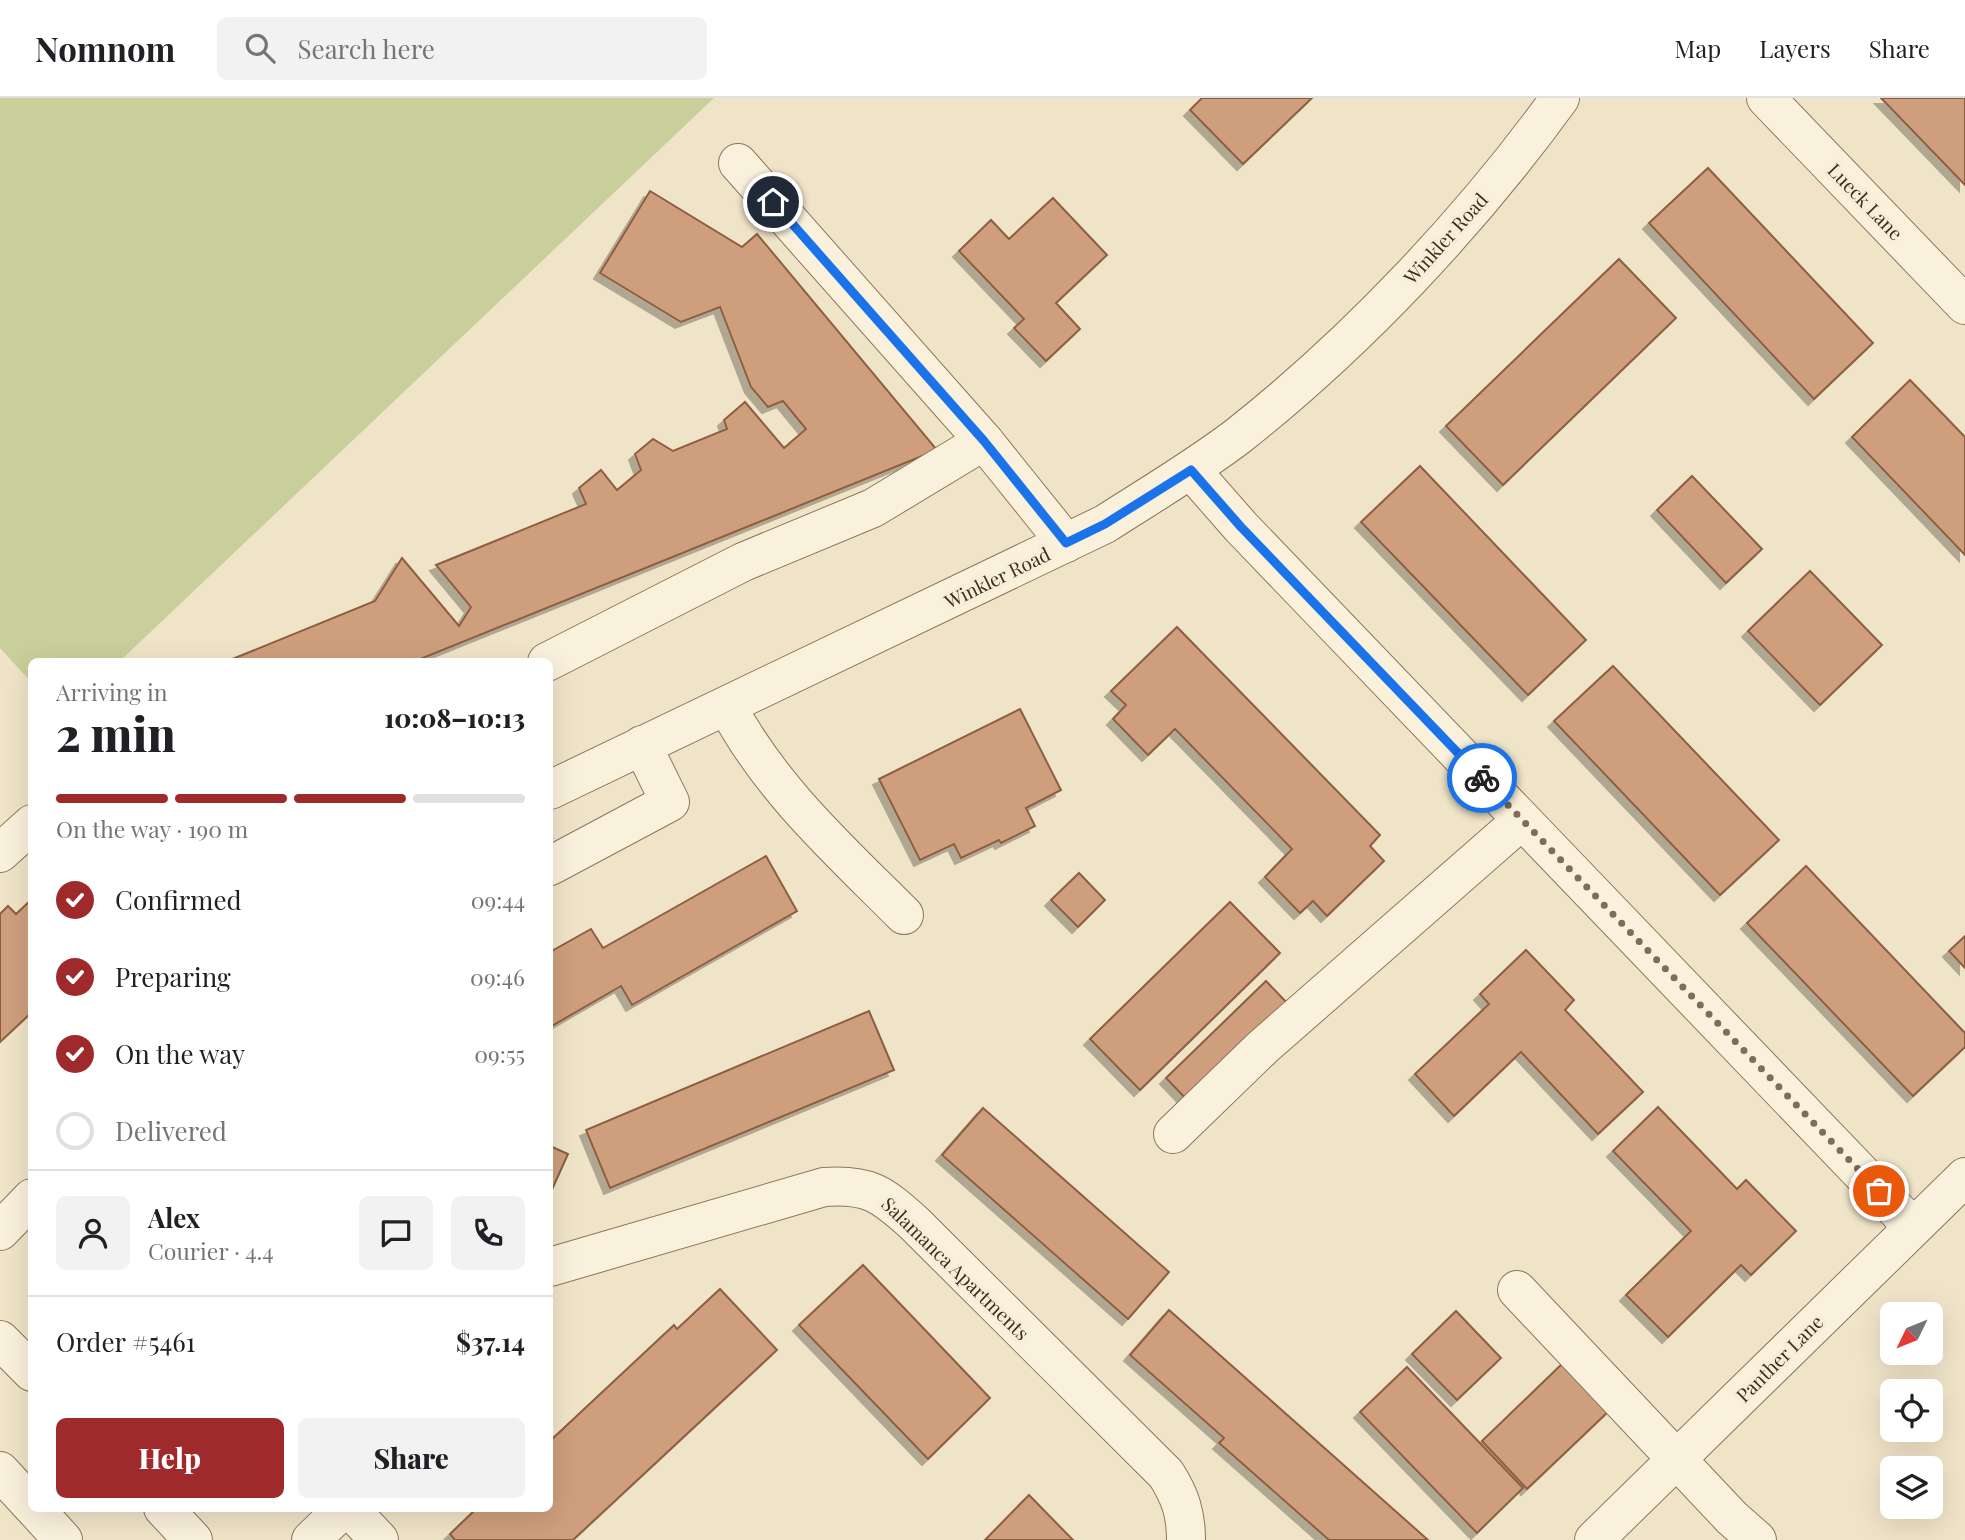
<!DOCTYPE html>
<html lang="en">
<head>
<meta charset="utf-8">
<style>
  body { margin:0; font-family:"Playfair Display",serif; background:#f2f2f2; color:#202124; height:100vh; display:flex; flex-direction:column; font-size:26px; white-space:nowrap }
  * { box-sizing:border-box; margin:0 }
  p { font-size:23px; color:#757577 }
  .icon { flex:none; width:38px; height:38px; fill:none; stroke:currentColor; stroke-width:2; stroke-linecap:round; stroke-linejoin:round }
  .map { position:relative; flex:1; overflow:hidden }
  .side { position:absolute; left:28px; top:560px; width:525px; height:854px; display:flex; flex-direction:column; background:#fff; border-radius:10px; box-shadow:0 7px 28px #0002 }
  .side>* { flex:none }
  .needle { width:46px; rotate:227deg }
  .controls { position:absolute; left:1880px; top:1204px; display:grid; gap:14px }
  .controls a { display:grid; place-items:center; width:63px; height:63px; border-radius:10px; background:#fff; box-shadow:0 7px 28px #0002; font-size:35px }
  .pin { position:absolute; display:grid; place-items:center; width:60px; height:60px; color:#fff; margin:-30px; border:4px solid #fff; border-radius:50%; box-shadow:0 2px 7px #0007 }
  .courier { position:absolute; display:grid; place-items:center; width:70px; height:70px; margin:-35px; border:5px solid #1a73e8; border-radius:50%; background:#fff; color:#222; box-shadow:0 2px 9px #0007 }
  .summary em { font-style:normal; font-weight:800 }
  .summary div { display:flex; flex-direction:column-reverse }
  .summary { display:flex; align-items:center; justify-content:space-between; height:119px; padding:0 28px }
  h1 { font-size:46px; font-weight:800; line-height:52px }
  .bar { display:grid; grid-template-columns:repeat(4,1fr); gap:10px 7px; align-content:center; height:84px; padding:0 28px }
  .bar i { height:9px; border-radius:5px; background:#e0e0e0 }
  .bar .on { background:#9e2a2b }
  .bar p { grid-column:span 4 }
  .line { display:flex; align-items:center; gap:18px; padding:0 28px; border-top:2px solid #e0e0e0 }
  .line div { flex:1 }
  .round { display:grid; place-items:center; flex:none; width:74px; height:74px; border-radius:10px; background:#f2f2f2 }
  ol { padding:0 28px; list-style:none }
  li { display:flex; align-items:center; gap:21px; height:77px }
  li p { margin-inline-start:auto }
  li .icon { padding:7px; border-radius:50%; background:#9e2a2b; color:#fff; stroke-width:4 }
  li:last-child { color:#757577 }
  li i { width:38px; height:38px; border:4px solid #e0e0e0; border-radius:50% }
  .primary-button { display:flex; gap:14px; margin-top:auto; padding:14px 28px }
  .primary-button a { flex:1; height:80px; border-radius:10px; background:#9e2a2b; color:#fff; font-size:28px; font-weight:800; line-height:80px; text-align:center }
  .primary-button a+a { background:#f2f2f2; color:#202124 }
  header { display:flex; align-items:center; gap:42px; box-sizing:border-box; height:98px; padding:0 35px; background:#fff; border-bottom:2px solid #e0e0e0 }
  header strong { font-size:33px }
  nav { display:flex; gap:38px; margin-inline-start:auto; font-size:24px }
  .search { width:490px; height:63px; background:#f2f2f2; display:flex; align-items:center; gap:18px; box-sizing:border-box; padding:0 24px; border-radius:10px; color:#757577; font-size:26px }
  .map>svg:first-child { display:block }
  .green { fill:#c9cf9b }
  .building { fill:#cf9f7d; stroke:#8d5f41; stroke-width:2; filter:url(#shadow) }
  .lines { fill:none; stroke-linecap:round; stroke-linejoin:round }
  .minor-casing { stroke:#8d765c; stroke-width:40 }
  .minor { stroke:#faf1dc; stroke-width:38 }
  .done { stroke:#7c6e5b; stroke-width:7; stroke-dasharray:0 12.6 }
  .route { stroke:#1a73e8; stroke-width:9 }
  .labels { text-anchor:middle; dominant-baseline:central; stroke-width:7; stroke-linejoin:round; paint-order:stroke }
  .street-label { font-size:19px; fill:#3d2e20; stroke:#f7eed8 }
</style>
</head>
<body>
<header>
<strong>Nomnom</strong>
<div class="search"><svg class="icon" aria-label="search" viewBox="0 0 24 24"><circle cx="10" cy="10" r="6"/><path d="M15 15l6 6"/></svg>Search here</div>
<nav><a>Map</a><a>Layers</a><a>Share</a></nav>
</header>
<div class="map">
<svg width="1965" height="1442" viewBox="0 0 1965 1442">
  <defs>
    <filter id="shadow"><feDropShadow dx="-6" dy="6" stdDeviation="0" flood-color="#0004"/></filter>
  </defs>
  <rect width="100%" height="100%" fill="#f0e4c8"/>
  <path class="green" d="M0,0H714L120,563L32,564L31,584L0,550Z"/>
  <g class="building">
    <path d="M1202,0H1312L1243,66L1190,12Z"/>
    <path d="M1881,0H1965V87Z"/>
    <path d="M1708,70L1873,245L1814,301L1649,125Z"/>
    <path d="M650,93L742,149L757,136L937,352L413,564H225L375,503L402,460L459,528L471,509L436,467L586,406L579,390L601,372L617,392L641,372L635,356L653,341L673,353L727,331L724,322L745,304L784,350L806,331L783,303L768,309L751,289L720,209L681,224L600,175Z"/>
    <path d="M1053,100L1107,157L1056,205L1080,231L1046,263L1014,230L1024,221L959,153L991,122L1009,141Z"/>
    <path d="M1619,161L1676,220L1503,387L1446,328Z"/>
    <path d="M1910,282L1965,339V457L1852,339Z"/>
    <path d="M1420,368L1586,542L1528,597L1361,424Z"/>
    <path d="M1692,378L1762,451L1726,485L1657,412Z"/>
    <path d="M1810,473L1882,547L1820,607L1748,533Z"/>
    <path d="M1177,529L1380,737L1370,748L1384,763L1327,818L1313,803L1300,815L1265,779L1292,751L1175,631L1148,657L1113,621L1126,607L1111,593Z"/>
    <path d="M1613,568L1779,742L1720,797L1554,623Z"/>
    <path d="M1020,611L1061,692L1026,710L1035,728L1001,745L999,742L961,760L954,746L920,762L879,681Z"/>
    <path d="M766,758L797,813L632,907L621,888L550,929V854L591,831L603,850Z"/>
    <path d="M1806,768L1965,935V949L1913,998L1747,825Z"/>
    <path d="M1079,775L1105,802L1078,829L1051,802Z"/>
    <path d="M32,801V914L0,944V816L8,808L16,816Z"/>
    <path d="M1230,804L1280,855L1140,992L1090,941Z"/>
    <path d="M1965,838V870L1949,853Z"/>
    <path d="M1526,852L1574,902L1565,912L1643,994L1598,1036L1521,954L1454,1018L1415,976L1489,906L1480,896Z"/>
    <path d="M1266,883L1289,907L1189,1004L1166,980Z"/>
    <path d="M869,913L894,972L610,1090L586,1032Z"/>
    <path d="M1658,1009L1737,1091L1746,1082L1796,1133L1751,1177L1741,1167L1668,1239L1626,1197L1691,1133L1613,1053Z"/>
    <path d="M983,1010L1169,1174L1128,1221L942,1057Z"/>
    <path d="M550,1048L568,1056L550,1096Z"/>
    <path d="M863,1167L990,1300L928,1361L799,1227Z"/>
    <path d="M720,1191L777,1252L573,1442H455L450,1436L477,1410H550V1343L674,1227L677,1231Z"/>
    <path d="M1169,1212L1428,1442H1329L1219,1345L1224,1340L1130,1257Z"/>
    <path d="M1456,1213L1501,1260L1457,1302L1412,1256Z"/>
    <path d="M1564,1264L1610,1312L1527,1391L1482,1343Z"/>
    <path d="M1407,1269L1523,1390L1477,1435L1360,1314Z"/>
    <path d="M1029,1397L1073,1442H985Z"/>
  </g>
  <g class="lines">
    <g class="minor-casing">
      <g id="minor">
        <path d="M1766,0L1965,207"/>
        <path d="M738,65L984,343L1066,445"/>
        <path d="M1191,372L1241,429L1913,1129"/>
        <path d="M547,564L743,464L873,410L984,343"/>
        <path d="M727,608C770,690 839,752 904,817"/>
        <path d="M550,692L1105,426C1150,397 1196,370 1238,338C1357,244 1471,123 1560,0"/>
        <path d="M0,755L32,726"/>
        <path d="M550,768L670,704L642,647"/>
        <path d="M1173,1036L1263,949L1522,722"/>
        <path d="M0,1133L32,1100"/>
        <path d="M550,1169L824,1089C868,1086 881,1095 914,1125L1166,1376C1180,1398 1186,1415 1186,1442"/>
        <path d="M1517,1192L1732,1420L1757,1442"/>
        <path d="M0,1242L32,1274"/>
        <path d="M0,1373L32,1408"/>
        <path d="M34,1410L63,1442"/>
        <path d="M163,1410L193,1442"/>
        <path d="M349,1410L379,1442"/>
        <path d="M311,1442L344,1410"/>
        <path d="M1594,1442L1965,1079"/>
      </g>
    </g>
    <use href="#minor" class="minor"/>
  </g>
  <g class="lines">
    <path class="done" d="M1482,680L1879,1093"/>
    <path class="route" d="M773,104L984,343L1066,445L1105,426L1191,372L1241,429L1482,680"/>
  </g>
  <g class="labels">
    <g class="street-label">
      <text transform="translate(1866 103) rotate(46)">Lueck Lane</text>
      <text transform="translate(1445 140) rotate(-48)">Winkler Road</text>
      <text transform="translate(997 479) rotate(-26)">Winkler Road</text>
      <text transform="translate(956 1170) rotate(44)">Salamanca Apartments</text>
      <text transform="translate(1779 1260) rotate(-45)">Panther Lane</text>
    </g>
  </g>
</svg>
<div class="controls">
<a><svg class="needle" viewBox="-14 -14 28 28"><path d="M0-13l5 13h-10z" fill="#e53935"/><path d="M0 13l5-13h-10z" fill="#757577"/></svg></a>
<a><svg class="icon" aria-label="locate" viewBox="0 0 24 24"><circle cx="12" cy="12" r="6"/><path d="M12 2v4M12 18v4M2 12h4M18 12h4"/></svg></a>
<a><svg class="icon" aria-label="layers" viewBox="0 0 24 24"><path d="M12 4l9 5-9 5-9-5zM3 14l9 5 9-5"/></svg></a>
</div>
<div class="pin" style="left:1879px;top:1093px;background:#ea580c"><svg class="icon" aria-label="bag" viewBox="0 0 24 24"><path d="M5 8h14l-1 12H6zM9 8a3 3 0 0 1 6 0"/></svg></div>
<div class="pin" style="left:773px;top:104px;background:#1f2937"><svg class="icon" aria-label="home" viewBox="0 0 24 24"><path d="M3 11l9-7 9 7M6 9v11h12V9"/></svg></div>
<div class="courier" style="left:1482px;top:680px"><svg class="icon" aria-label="bike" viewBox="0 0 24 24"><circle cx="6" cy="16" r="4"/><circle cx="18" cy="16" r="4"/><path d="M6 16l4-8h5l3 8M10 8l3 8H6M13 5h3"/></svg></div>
<section class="side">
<div class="summary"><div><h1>2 min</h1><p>Arriving in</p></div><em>10:08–10:13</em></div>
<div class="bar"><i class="on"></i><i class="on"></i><i class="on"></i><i></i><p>On the way · 190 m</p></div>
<ol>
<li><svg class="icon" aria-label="check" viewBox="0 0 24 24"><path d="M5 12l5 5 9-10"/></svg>Confirmed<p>09:44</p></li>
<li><svg class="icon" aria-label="check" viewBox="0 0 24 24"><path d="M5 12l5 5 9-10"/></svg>Preparing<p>09:46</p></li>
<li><svg class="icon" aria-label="check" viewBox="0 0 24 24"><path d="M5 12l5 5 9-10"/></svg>On the way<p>09:55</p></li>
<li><i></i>Delivered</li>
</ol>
<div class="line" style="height:126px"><a class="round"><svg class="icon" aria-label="person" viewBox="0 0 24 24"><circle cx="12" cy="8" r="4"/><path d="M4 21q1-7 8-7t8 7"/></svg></a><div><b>Alex</b><p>Courier · 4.4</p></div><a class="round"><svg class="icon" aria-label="chat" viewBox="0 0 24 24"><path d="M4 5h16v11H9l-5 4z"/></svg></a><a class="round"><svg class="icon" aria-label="phone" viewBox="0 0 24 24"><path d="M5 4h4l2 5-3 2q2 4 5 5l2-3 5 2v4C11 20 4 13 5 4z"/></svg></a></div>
<div class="line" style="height:91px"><div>Order #5461</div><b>$37.14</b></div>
<div class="primary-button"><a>Help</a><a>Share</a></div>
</section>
</div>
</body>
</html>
